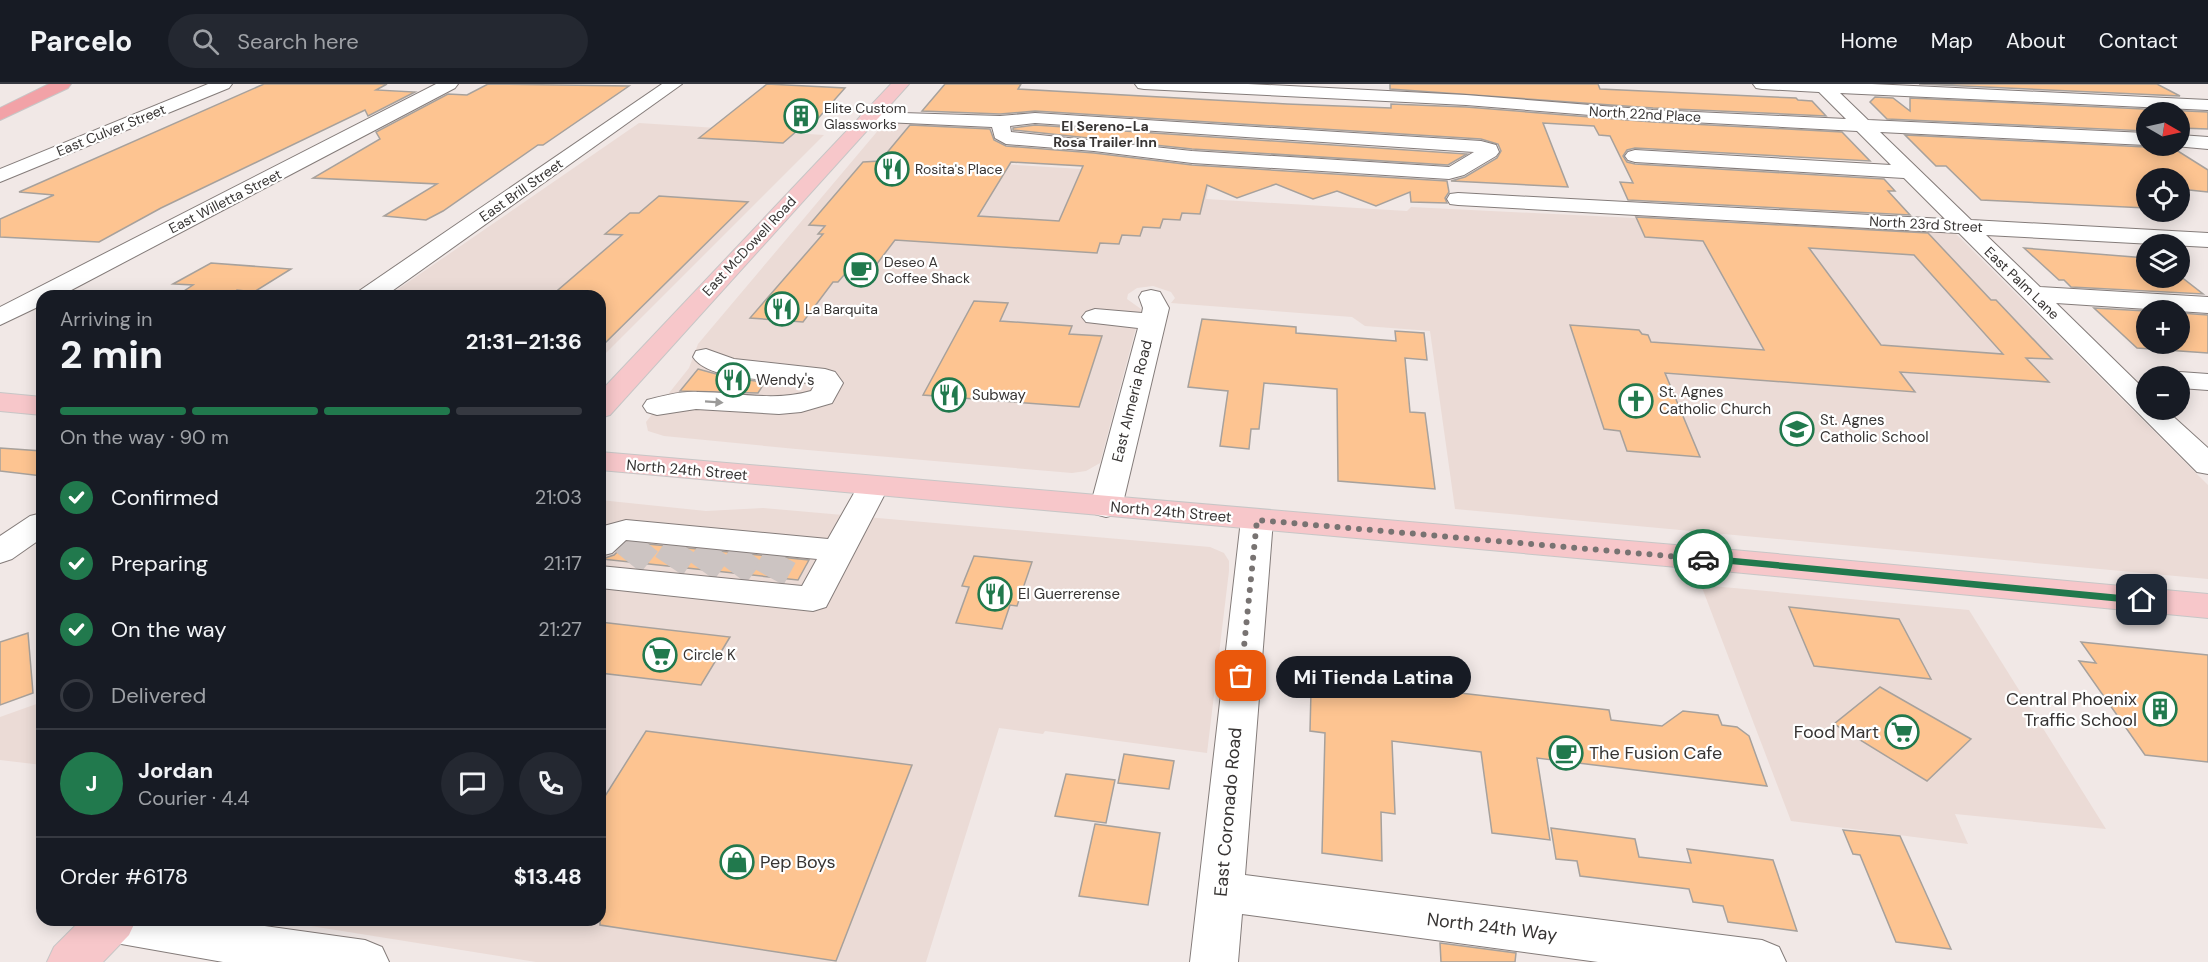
<!DOCTYPE html>
<html lang="en">
<head>
<meta charset="utf-8">
<style>
  body { margin:0; font-family:"DM Sans",sans-serif; background:#242831; color:#f1f3f6; height:100vh; display:flex; flex-direction:column; font-size:22px; white-space:nowrap }
  * { box-sizing:border-box; margin:0 }
  p { font-size:20px; color:#9ea1a6 }
  .icon { flex:none; width:33px; height:33px; fill:none; stroke:currentColor; stroke-width:2; stroke-linecap:round; stroke-linejoin:round }
  .map { position:relative; flex:1; overflow:hidden }
  .details { position:absolute; left:36px; top:206px; width:570px; height:636px; display:flex; flex-direction:column; background:#171b24; border-radius:18px; box-shadow:0 3px 15px #0003 }
  .details>* { flex:none }
  .needle { width:39px; rotate:99deg }
  .buttons { position:absolute; left:2136px; top:18px; display:grid; gap:12px }
  .buttons a { display:grid; place-items:center; width:54px; height:54px; border-radius:50%; background:#171b24; box-shadow:0 3px 15px #0003; font-size:30px }
  .pin { position:absolute; display:grid; place-items:center; width:51px; height:51px; color:#fff; margin:-26px; border-radius:12px; box-shadow:0 3px 9px #0006 }
  .courier { position:absolute; display:grid; place-items:center; width:60px; height:60px; margin:-30px; border:4px solid #21794d; border-radius:50%; background:#fff; color:#222; box-shadow:0 2px 8px #0007 }
  .bubble { position:absolute; height:42px; border-radius:21px; background:#171b24; box-shadow:0 3px 15px #0003; font-size:20px; font-weight:700; line-height:42px; text-align:center }
  .overview em { font-style:normal; font-weight:700 }
  .overview div { display:flex; flex-direction:column-reverse }
  .overview { display:flex; align-items:center; justify-content:space-between; height:102px; padding:0 24px }
  h1 { font-size:39px; font-weight:700; line-height:45px }
  .bar { display:grid; grid-template-columns:repeat(4,1fr); gap:9px 6px; align-content:center; height:72px; padding:0 24px }
  .bar i { height:8px; border-radius:4px; background:#363941 }
  .bar .on { background:#21794d }
  .bar p { grid-column:span 4 }
  .line { display:flex; align-items:center; gap:15px; padding:0 24px; border-top:2px solid #363941 }
  .line div { flex:1 }
  .round { display:grid; place-items:center; flex:none; width:63px; height:63px; border-radius:32px; background:#242831 }
  ol { padding:0 24px; list-style:none }
  li { display:flex; align-items:center; gap:18px; height:66px }
  li p { margin-inline-start:auto }
  li .icon { padding:6px; border-radius:50%; background:#21794d; color:#fff; stroke-width:4 }
  li:last-child { color:#9ea1a6 }
  li i { width:33px; height:33px; border:3px solid #363941; border-radius:50% }
  header { display:flex; align-items:center; gap:36px; box-sizing:border-box; height:84px; padding:0 30px; background:#171b24; border-bottom:2px solid #363941 }
  header strong { font-size:28px }
  nav { display:flex; gap:33px; margin-inline-start:auto; font-size:21px }
  .search { width:420px; height:54px; background:#242831; display:flex; align-items:center; gap:15px; box-sizing:border-box; padding:0 21px; border-radius:33px; color:#9ea1a6; font-size:22px }
  .map>svg:first-child { display:block }
  .built { fill:#ebdbd6 }
  .building { fill:#fdc491; stroke:#a7a19c; stroke-width:1.5; fill-rule:evenodd }
  .lines { fill:none; stroke-linecap:round; stroke-linejoin:round }
  .minor-tunnel { stroke:#ccc4c2; stroke-width:33; stroke-dasharray:33 16; stroke-linecap:butt }
  .minor-casing { stroke:#847c7a; stroke-width:2 }
  .major-casing { stroke:#c7c6c6; stroke-width:2 }
  .highway-casing { stroke:#c7c6c6; stroke-width:2 }
  .minor { fill:#fff; fill-rule:evenodd }
  .major { fill:#f7c7ca; fill-rule:evenodd }
  .highway { fill:#f2a2a7; fill-rule:evenodd }
  .oneway { fill:#9b9a99 }
  .route { fill:#21794d }
  .done { stroke:#787372; stroke-width:6; stroke-dasharray:0 10.8 }
  .labels { text-anchor:middle; dominant-baseline:central; stroke-width:4.5; stroke-linejoin:round; paint-order:stroke }
  .far-poi-label { font-size:14px; fill:#373433; stroke:#fff; text-anchor:start }
  .far-street-label { font-size:14px; fill:#373433; stroke:#fff }
  .far-neighbourhood-label { font-size:14px; font-weight:bold; fill:#373433; stroke:#fff }
  .poi-label { font-size:15px; fill:#373433; stroke:#fff; text-anchor:start }
  .street-label { font-size:15px; fill:#373433; stroke:#fff }
  .near-poi-label { font-size:18px; fill:#373433; stroke:#fff; text-anchor:end }
  .near-street-label { font-size:18px; fill:#373433; stroke:#fff }
</style>
</head>
<body>
<header>
<strong>Parcelo</strong>
<div class="search"><svg class="icon" aria-label="search" viewBox="0 0 24 24"><circle cx="10" cy="10" r="6"/><path d="M15 15l6 6"/></svg>Search here</div>
<nav><a>Home</a><a>Map</a><a>About</a><a>Contact</a></nav>
</header>
<div class="map">
<svg width="2208" height="878" viewBox="0 0 2208 878">
  <rect width="100%" height="100%" fill="#f1e8e6"/>
  <g class="built">
    <path d="M886,37L980,42L989,47L968,78L1211,93L1206,115L1407,127L1411,123L1635,134L1632,127L1952,146L2208,401V495L1455,425L1430,247L1365,242L1352,233L1171,219L1175,214L1171,208L1153,202L1137,204L1128,210L1127,215L1141,225L1100,379L1086,387L1072,389L796,365L664,352L648,347L646,338L689,284L698,260Z"/>
    <path d="M639,39L824,51L600,275V212H388Z"/>
    <path d="M600,416L706,427L763,424L1210,463L1224,469L1229,477V487L1207,669L1045,647L1043,650L999,644L926,878H536L273,836H600Z"/>
    <path d="M1701,501L1969,526L2106,745L1955,730L1968,760L1791,737Z"/>
    <path d="M42,618V681L0,676V633Z"/>
  </g>
  <g class="building">
    <path d="M264,0H387L376,6L415,8L368,32L365,26L161,124L99,158L0,153V135L54,111L19,108Z"/>
    <path d="M488,0L629,2L543,61H538L443,127L426,136L384,132L437,100L313,94L380,55L376,48L448,10L467,11Z"/>
    <path d="M767,0L845,4L814,39H806L783,59L699,54Z"/>
    <path d="M945,0H1021L1018,5L1287,20L1391,24V20L1466,23L1653,38L1842,48L1870,77L1635,64L1627,66L1623,72L1627,78L1635,80L1884,95L1895,107H1888L1910,131L1628,116L1620,98L1633,99L1610,52L1599,51L1594,42L1543,39L1568,103L1451,97L1465,93L1497,74L1501,67L1498,60L1481,55L1035,27L1000,30L922,27Z"/>
    <path d="M1390,0H1598L1600,5L1796,14L1798,16L1812,17L1826,32L1653,24L1390,5Z"/>
    <path d="M1919,0H2157L2180,12Z"/>
    <path d="M1875,13L1893,14L1910,27V14L2208,28V45L2180,44V28H2146V43L2141,42L2146,47L1887,35L1870,18Z"/>
    <path d="M910,41L990,45L994,56L1006,62L1094,69L1192,81L1447,97L1449,108L1445,114L1447,119L1411,118L1410,108L1376,122L1337,107L1313,115L1276,100L1237,114L1207,101L1200,130L1182,129L1180,136L1163,135L1160,144L1143,143L1140,152L1122,151L1119,160L1100,159L1097,169L895,156L867,193L844,191L838,198H833L803,238L750,234L823,150H818L825,142L809,141L863,78L880,77ZM1011,78L1083,82L1059,137L978,132Z"/>
    <path d="M1035,41L1467,70L1448,81L1192,65L1013,46V44Z"/>
    <path d="M1905,51L2146,63L2170,62L2208,86V108L2180,105V94H2146V124L1981,116L1946,82H1936Z"/>
    <path d="M659,112L748,118L600,264V212H551L622,151L605,150L630,129H639Z"/>
    <path d="M1636,133L1928,149L1991,216H1996L2052,275L2026,274L2049,298L1900,288L1915,308L1665,289L1700,373L1627,367L1620,347L1604,345L1570,241L1639,246L1642,250L1648,251L1651,258L1764,266L1703,157L1645,153ZM1809,164L1914,171L2003,270L1881,261Z"/>
    <path d="M2024,164L2146,174V194L2180,192L2203,210L2071,203L2064,196H2059Z"/>
    <path d="M211,179L291,185L254,208L237,206L230,211L184,207L193,201L173,200Z"/>
    <path d="M974,217L1008,219L1000,237L1072,242L1069,250L1102,252L1079,323L923,311Z"/>
    <path d="M2094,224L2146,227V260H2180V229L2208,231V269L2137,264Z"/>
    <path d="M1202,235L1296,243V249L1396,257L1395,247L1424,249L1427,276L1405,274L1410,328L1425,329L1435,405L1338,397L1337,305L1264,299L1259,345H1251L1249,365L1220,362L1228,307L1188,303Z"/>
    <path d="M698,285L731,294L765,298L758,309L680,307Z"/>
    <path d="M0,364L42,367V392L0,387Z"/>
    <path d="M627,458L809,476L798,496L602,475L614,471Z"/>
    <path d="M974,472L1032,478L1017,522L1010,521L1002,545L956,539L969,503L962,502Z"/>
    <path d="M1789,523L1899,535L1931,595L1814,582Z"/>
    <path d="M600,538L730,553L701,601L600,589Z"/>
    <path d="M28,549L33,609L0,621V558Z"/>
    <path d="M2081,558L2208,571V678L2145,671L2079,577L2096,579Z"/>
    <path d="M1354,597L1609,626L1611,636L1662,642L1683,627L1718,631L1722,641L1737,643L1749,652L1767,702L1537,674L1550,756L1492,749L1481,668L1392,657L1395,730L1381,728L1382,777L1322,769L1325,649L1310,647L1311,607L1321,601L1354,605Z"/>
    <path d="M1880,603L1971,655L1927,697L1834,640Z"/>
    <path d="M646,647L912,681L836,877L600,841V720Z"/>
    <path d="M1124,670L1174,677L1169,705L1118,699Z"/>
    <path d="M1066,690L1115,696L1106,739L1055,732Z"/>
    <path d="M1095,740L1160,749L1148,821L1079,812Z"/>
    <path d="M1551,744L1635,755L1639,773L1691,779L1687,765L1773,776L1797,847L1728,838L1723,822L1693,818L1689,805L1580,792L1577,777L1556,775Z"/>
    <path d="M1843,746L1900,752L1951,865L1896,858L1860,771L1853,770Z"/>
    <path d="M1440,859L1516,869L1515,878H1441Z"/>
  </g>
  <g class="lines">
    <g class="minor-tunnel">
      <path d="M628,478L645,457"/>
      <path d="M669,482L683,461"/>
      <path d="M701,486L717,464"/>
      <path d="M733,489L749,468"/>
      <path d="M769,493L781,471"/>
    </g>
    <g class="minor-casing">
      <g id="minor">
        <path d="M208,0H232L229,4L0,98V85Z"/>
        <path d="M436,0H458L455,4L60,212H42V221L0,241V223Z"/>
        <path d="M662,0H682L385,212H356L359,207Z"/>
        <path d="M1135,0H1248L1466,11L1653,26L1846,35L1819,8L1762,5L1756,4L1753,0H1872L2208,16V26L1840,9L1868,36L2146,49V61L1880,48L1971,136L2208,149V163L1986,151L2040,203L2208,213V229L2056,219L2146,307V326H2166L2208,364V390L2197,388L1959,149L1458,121L1450,120L1447,115L1450,110L1458,109L1945,135L1904,94L1635,78L1628,76L1625,72L1628,68L1635,66L1891,81L1857,47L1653,36L1466,21L1144,5L1138,4Z"/>
        <path d="M869,28L1000,32L1035,29L1481,57L1496,61L1499,68L1496,72L1464,91L1449,95L1192,79L1094,67L1006,60L995,54L992,43L863,37L860,33L863,29ZM1035,39L1474,68L1449,83L1192,67L1011,48L1010,42Z"/>
        <path d="M2180,51L2208,53V65L2175,62H2180Z"/>
        <path d="M1151,206L1160,208L1169,224L1122,423L1117,430L1106,433L1095,430L1090,423L1138,244L1086,238L1082,233L1086,228L1095,225L1142,229L1143,224L1139,213L1142,208Z"/>
        <path d="M706,265L734,275L825,285L835,288L843,299L832,319L801,328L779,330L696,325L657,331L647,328L643,322L647,316C664,312 680,307 698,308C736,308 773,318 811,307L815,300C784,294 711,300 693,273L696,267Z"/>
        <path d="M2180,288L2208,290V306L2180,304V292H2169Z"/>
        <path d="M873,393L884,395L889,402L826,523L813,527L600,504V482L802,502L817,475L626,456L612,469L600,472V443L626,436L828,455L862,395Z"/>
        <path d="M1257,426L1269,429L1273,436L1245,791L1762,856L1779,863L1786,878H1598L1242,830L1238,878H1190L1241,436L1245,429Z"/>
        <path d="M42,429V454L12,475L0,479V452L30,432Z"/>
        <path d="M87,836H222L365,856L382,863L389,878H223L110,858L93,852Z"/>
      </g>
    </g>
    <g class="major-casing">
      <g id="major">
        <path d="M891,0H909L610,331L600,334V308Z"/>
        <path d="M0,309L42,313V331L0,327Z"/>
        <path d="M600,368L1733,466L2208,510V534L1733,488L600,386Z"/>
        <path d="M81,836H136L129,851L103,878H47L54,863Z"/>
      </g>
    </g>
    <g class="highway-casing">
      <path id="highway" d="M49,0H71L68,4L0,36V24Z"/>
    </g>
    <use href="#minor" class="minor"/>
    <use href="#major" class="major"/>
    <use href="#highway" class="highway"/>
  </g>
  <defs><path id="oneway-solid" d="M-6-.8H1V-3.2L6.5 0L1 3.2V.8H-6Z" transform="scale(1.5)"/></defs>
  <use class="oneway" href="#oneway-solid" transform="translate(714 318) rotate(4)"/>
  <path class="route" d="M1703,471L2142,513L2147,516L2142,520L1699,477V472Z"/>
  <g class="lines">
    <path class="done" d="M1241,592L1257,436L1703,475"/>
  </g>
  <defs>
    <g id="building-ring" transform="scale(1.725)"><circle r="9.5" fill="#fff" stroke="#21794d" stroke-width="1.5"/><path d="M-4-6H4V6H1V3H-1V6H-4ZM-2.5-4.3h1.7v1.8h-1.7ZM.8-4.3h1.7v1.8H.8ZM-2.5-1h1.7V.8h-1.7ZM.8-1h1.7V.8H.8Z" fill="#21794d"/></g>
    <g id="restaurant-ring" transform="scale(1.725)"><circle r="9.5" fill="#fff" stroke="#21794d" stroke-width="1.5"/><path d="M-5-6h1v4h1v-4h1v4h1v-4h1v5L-1.5 .5V6h-2V.5L-5-1ZM5-6V6H3V1.5H1.5Q1.5-4 5-6Z" fill="#21794d"/></g>
    <g id="cafe-ring" transform="scale(1.725)"><circle r="9.5" fill="#fff" stroke="#21794d" stroke-width="1.5"/><path d="M-5.5-4.5H6V0H3Q3 3.5 0 3.5H-2.5Q-5.5 3.5-5.5 0ZM3-3.2v2h1.7v-2ZM-6 4.5H4V6H-6Z" fill="#21794d"/></g>
    <g id="church-ring" transform="scale(1.725)"><circle r="9.5" fill="#fff" stroke="#21794d" stroke-width="1.5"/><path d="M-1.2-6h2.4v3.5h3.3v2.4h-3.3V6h-2.4V-.1h-3.3v-2.4h3.3Z" fill="#21794d"/></g>
    <g id="school-ring" transform="scale(1.725)"><circle r="9.5" fill="#fff" stroke="#21794d" stroke-width="1.5"/><path d="M0-5L7-2L0 1L-7-2ZM-4 1L0 2.5L4 1V4Q0 6-4 4Z" fill="#21794d"/></g>
    <g id="supermarket-ring" transform="scale(1.725)"><circle r="9.5" fill="#fff" stroke="#21794d" stroke-width="1.5"/><path d="M-6-5.5h2.5l.6 2H6L4.5 2H-2.5L-4.4-4H-6ZM-1.5 3.2a1.3 1.3 0 1 0 .1 0ZM3 3.2a1.3 1.3 0 1 0 .1 0Z" fill="#21794d"/></g>
    <g id="shop-ring" transform="scale(1.725)"><circle r="9.5" fill="#fff" stroke="#21794d" stroke-width="1.5"/><path d="M-5-2.5h2.3a2.7 3.5 0 0 1 5.4 0H5L5.5 6h-11ZM-1.5-2.5h3a1.5 2.3 0 0 0-3 0Z" fill="#21794d"/></g>
  </defs>
  <g fill-rule="evenodd">
    <use href="#building-ring" x="801" y="32"/>
    <use href="#restaurant-ring" x="892" y="85"/>
    <use href="#cafe-ring" x="861" y="186"/>
    <use href="#restaurant-ring" x="782" y="225"/>
    <use href="#restaurant-ring" x="733" y="296"/>
    <use href="#restaurant-ring" x="949" y="311"/>
    <use href="#church-ring" x="1636" y="317"/>
    <use href="#school-ring" x="1797" y="345"/>
    <use href="#restaurant-ring" x="995" y="510"/>
    <use href="#supermarket-ring" x="660" y="571"/>
    <use href="#building-ring" x="2160" y="625"/>
    <use href="#supermarket-ring" x="1902" y="648"/>
    <use href="#cafe-ring" x="1566" y="669"/>
    <use href="#shop-ring" x="737" y="778"/>
  </g>
  <g class="labels">
    <g class="far-poi-label">
      <text x="824" y="24">Elite Custom<tspan x="824" dy="16">Glassworks</tspan></text>
      <text x="915" y="85">Rosita's Place</text>
      <text x="884" y="178">Deseo A<tspan x="884" dy="16">Coffee Shack</tspan></text>
      <text x="805" y="225">La Barquita</text>
    </g>
    <g class="far-street-label">
      <text transform="translate(1645 30) rotate(3)">North 22nd Place</text>
      <text transform="translate(111 46) rotate(-22)">East Culver Street</text>
      <text transform="translate(521 106) rotate(-35)">East Brill Street</text>
      <text transform="translate(225 117) rotate(-27)">East Willetta Street</text>
      <text transform="translate(1926 140) rotate(3)">North 23rd Street</text>
      <text transform="translate(749 162) rotate(-47)">East McDowell Road</text>
      <text transform="translate(2022 199) rotate(44)">East Palm Lane</text>
    </g>
    <g class="far-neighbourhood-label">
      <text x="1105" y="42">El Sereno-La<tspan x="1105" dy="16">Rosa Trailer Inn</tspan></text>
    </g>
    <g class="poi-label">
      <text x="756" y="296">Wendy's</text>
      <text x="1659" y="308">St. Agnes<tspan x="1659" dy="17">Catholic Church</tspan></text>
      <text x="972" y="311">Subway</text>
      <text x="1820" y="336">St. Agnes<tspan x="1820" dy="17">Catholic School</tspan></text>
      <text x="1018" y="510">El Guerrerense</text>
      <text x="683" y="571">Circle K</text>
    </g>
    <g class="street-label">
      <text transform="translate(1132 317) rotate(-76)">East Almeria Road</text>
      <text transform="translate(687 386) rotate(5)">North 24th Street</text>
      <text transform="translate(1171 428) rotate(5)">North 24th Street</text>
    </g>
    <g class="near-poi-label">
      <text x="2137" y="615">Central Phoenix<tspan x="2137" dy="21">Traffic School</tspan></text>
      <text x="1879" y="648">Food Mart</text>
      <text x="1589" y="669" text-anchor="start">The Fusion Cafe</text>
      <text x="760" y="778" text-anchor="start">Pep Boys</text>
    </g>
    <g class="near-street-label">
      <text transform="translate(1228 728) rotate(-85)">East Coronado Road</text>
      <text transform="translate(1492 843) rotate(7)">North 24th Way</text>
    </g>
  </g>
</svg>
<div class="buttons">
<a><svg class="needle" viewBox="-14 -14 28 28"><path d="M0-13l5 13h-10z" fill="#e53935"/><path d="M0 13l5-13h-10z" fill="#9ea1a6"/></svg></a>
<a><svg class="icon" aria-label="locate" viewBox="0 0 24 24"><circle cx="12" cy="12" r="6"/><path d="M12 2v4M12 18v4M2 12h4M18 12h4"/></svg></a>
<a><svg class="icon" aria-label="layers" viewBox="0 0 24 24"><path d="M12 4l9 5-9 5-9-5zM3 14l9 5 9-5"/></svg></a>
<a>+</a>
<a>−</a>
</div>
<div class="pin" style="left:1241px;top:592px;background:#ea580c"><svg class="icon" aria-label="bag" viewBox="0 0 24 24"><path d="M5 8h14l-1 12H6zM9 8a3 3 0 0 1 6 0"/></svg></div>
<div class="pin" style="left:2142px;top:516px;background:#1f2937"><svg class="icon" aria-label="home" viewBox="0 0 24 24"><path d="M3 11l9-7 9 7M6 9v11h12V9"/></svg></div>
<div class="courier" style="left:1703px;top:475px"><svg class="icon" aria-label="car" viewBox="0 0 24 24"><path d="M5 17H2v-5l4-1 3-4h7l3 4 3 1v5h-3M9 17h6M6 11h13"/><circle cx="7" cy="17" r="2"/><circle cx="17" cy="17" r="2"/></svg></div>
<div class="bubble" style="left:1276px;top:572px;width:195px">Mi Tienda Latina</div>
<section class="details">
<div class="overview"><div><h1>2 min</h1><p>Arriving in</p></div><em>21:31–21:36</em></div>
<div class="bar"><i class="on"></i><i class="on"></i><i class="on"></i><i></i><p>On the way · 90 m</p></div>
<ol>
<li><svg class="icon" aria-label="check" viewBox="0 0 24 24"><path d="M5 12l5 5 9-10"/></svg>Confirmed<p>21:03</p></li>
<li><svg class="icon" aria-label="check" viewBox="0 0 24 24"><path d="M5 12l5 5 9-10"/></svg>Preparing<p>21:17</p></li>
<li><svg class="icon" aria-label="check" viewBox="0 0 24 24"><path d="M5 12l5 5 9-10"/></svg>On the way<p>21:27</p></li>
<li><i></i>Delivered</li>
</ol>
<div class="line" style="height:108px"><b class="round" style="background:#21794d;color:#fff">J</b><div><b>Jordan</b><p>Courier · 4.4</p></div><a class="round"><svg class="icon" aria-label="chat" viewBox="0 0 24 24"><path d="M4 5h16v11H9l-5 4z"/></svg></a><a class="round"><svg class="icon" aria-label="phone" viewBox="0 0 24 24"><path d="M5 4h4l2 5-3 2q2 4 5 5l2-3 5 2v4C11 20 4 13 5 4z"/></svg></a></div>
<div class="line" style="height:78px"><div>Order #6178</div><b>$13.48</b></div>
</section>
</div>
</body>
</html>
